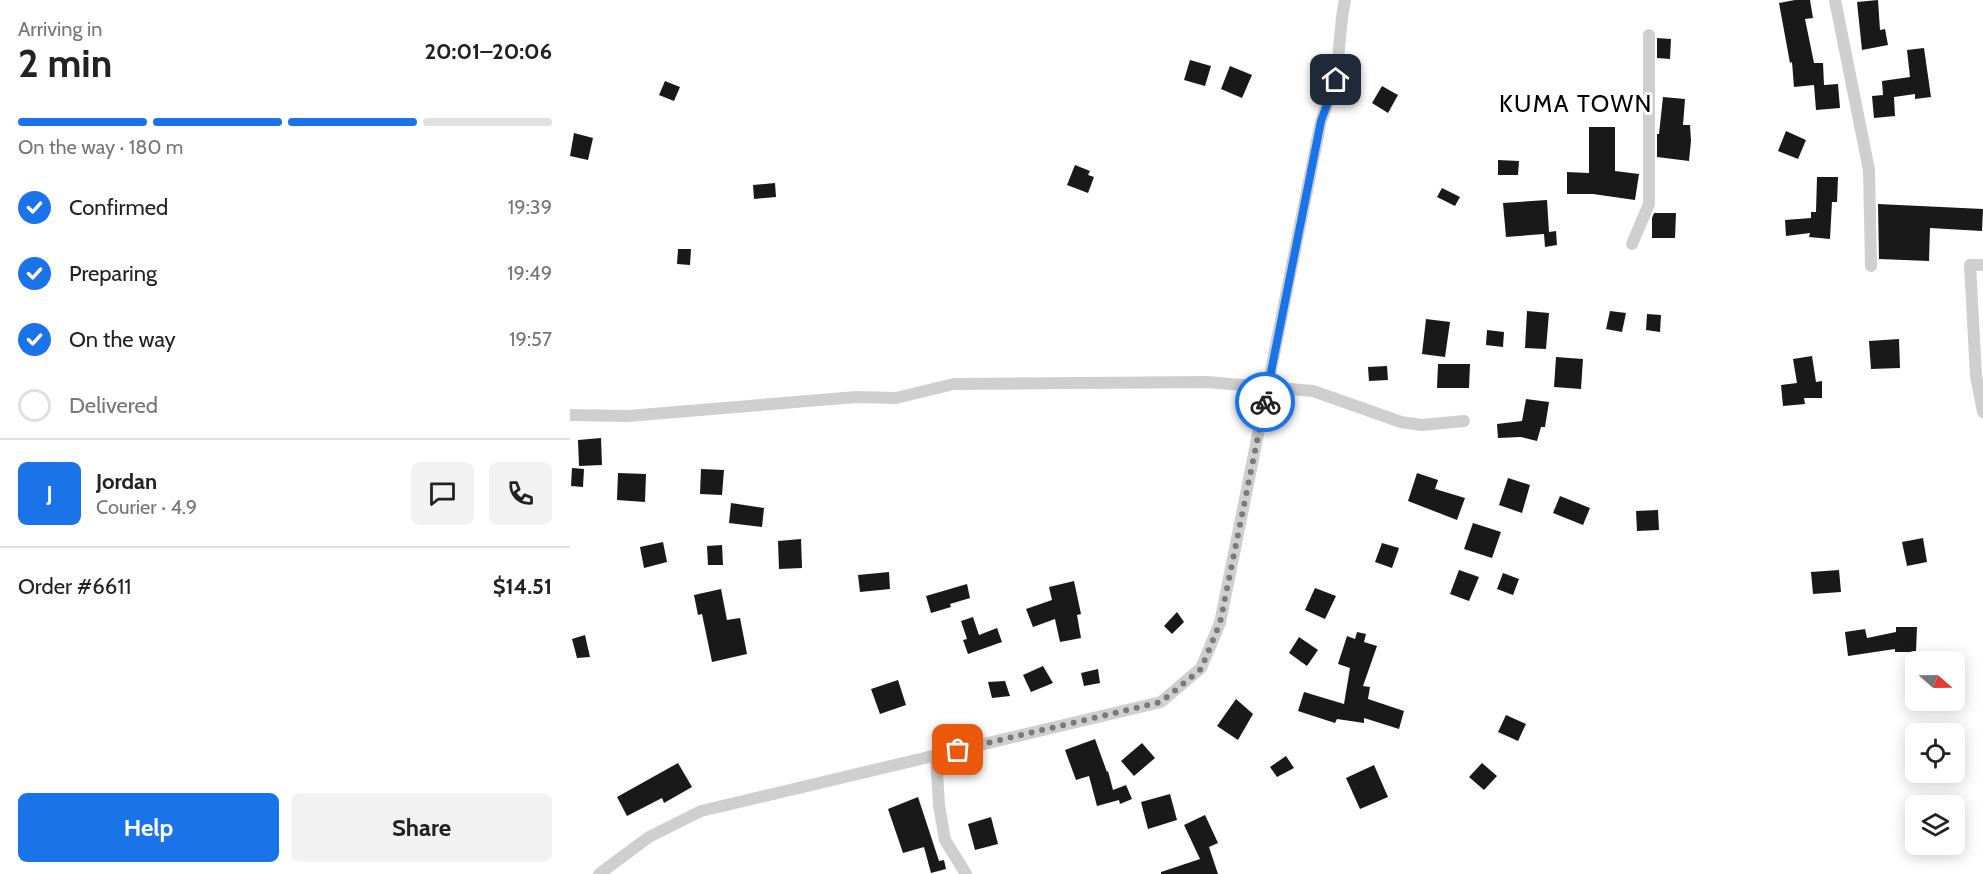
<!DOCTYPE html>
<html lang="en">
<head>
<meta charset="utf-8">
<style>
  body { margin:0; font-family:Cabin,sans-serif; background:#f2f2f2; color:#222; height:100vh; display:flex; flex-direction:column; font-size:22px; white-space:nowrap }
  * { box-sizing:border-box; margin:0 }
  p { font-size:20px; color:#767676 }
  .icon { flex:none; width:33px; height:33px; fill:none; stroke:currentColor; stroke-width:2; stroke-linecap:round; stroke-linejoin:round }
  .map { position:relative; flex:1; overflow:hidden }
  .side { display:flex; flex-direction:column; background:#fff; width:570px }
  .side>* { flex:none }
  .needle { width:39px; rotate:110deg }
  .fabs { position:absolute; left:1335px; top:651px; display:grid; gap:12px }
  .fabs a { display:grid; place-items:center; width:60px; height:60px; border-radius:9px; background:#fff; box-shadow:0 3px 15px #0003; font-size:30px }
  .pin { position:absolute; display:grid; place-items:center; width:51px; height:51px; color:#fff; margin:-26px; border-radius:12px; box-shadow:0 3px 9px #0006 }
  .courier { position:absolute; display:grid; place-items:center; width:60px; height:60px; margin:-30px; border:4px solid #1a73e8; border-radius:50%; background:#fff; color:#222; box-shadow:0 2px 8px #0007 }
  .summary em { font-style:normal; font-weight:800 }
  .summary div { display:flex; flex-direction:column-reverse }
  .summary { display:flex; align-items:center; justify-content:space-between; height:102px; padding:0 18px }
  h1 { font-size:39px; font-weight:800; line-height:45px }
  .bar { display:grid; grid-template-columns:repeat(4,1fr); gap:9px 6px; align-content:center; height:72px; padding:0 18px }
  .bar i { height:8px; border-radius:4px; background:#e0e0e0 }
  .bar .selected { background:#1a73e8 }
  .bar p { grid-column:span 4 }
  .line { display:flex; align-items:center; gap:15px; padding:0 18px; border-top:2px solid #e0e0e0 }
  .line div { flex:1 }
  .round { display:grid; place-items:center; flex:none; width:63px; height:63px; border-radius:9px; background:#f2f2f2 }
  ol { padding:0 18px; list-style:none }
  li { display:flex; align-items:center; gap:18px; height:66px }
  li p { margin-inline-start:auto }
  li .icon { padding:6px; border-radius:50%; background:#1a73e8; color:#fff; stroke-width:4 }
  li:last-child { color:#767676 }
  li i { width:33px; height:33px; border:3px solid #e0e0e0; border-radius:50% }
  .cta { display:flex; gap:12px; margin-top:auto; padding:12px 18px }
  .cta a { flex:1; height:69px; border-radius:9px; background:#1a73e8; color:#fff; font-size:24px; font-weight:800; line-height:69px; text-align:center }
  .cta a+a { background:#f2f2f2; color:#222 }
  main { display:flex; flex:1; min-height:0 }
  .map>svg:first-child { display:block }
  .building { fill:#191919 }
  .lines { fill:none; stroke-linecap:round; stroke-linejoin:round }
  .minor { stroke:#cfcfcf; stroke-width:12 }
  .done { stroke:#7a7a7a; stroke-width:6; stroke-dasharray:0 10.8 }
  .route { stroke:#1a73e8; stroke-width:8 }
  .labels { text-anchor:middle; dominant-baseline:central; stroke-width:6; stroke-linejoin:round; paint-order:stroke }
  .neighbourhood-label { font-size:24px; letter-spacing:1.5px; fill:#000; stroke:#fff }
</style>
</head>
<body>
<main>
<section class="side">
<div class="summary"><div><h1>2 min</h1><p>Arriving in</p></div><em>20:01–20:06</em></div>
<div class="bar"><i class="selected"></i><i class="selected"></i><i class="selected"></i><i></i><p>On the way · 180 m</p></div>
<ol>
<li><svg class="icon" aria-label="check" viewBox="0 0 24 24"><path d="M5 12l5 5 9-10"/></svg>Confirmed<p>19:39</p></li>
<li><svg class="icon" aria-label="check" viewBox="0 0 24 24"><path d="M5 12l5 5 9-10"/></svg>Preparing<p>19:49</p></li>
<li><svg class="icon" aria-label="check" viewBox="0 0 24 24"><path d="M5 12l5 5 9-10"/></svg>On the way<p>19:57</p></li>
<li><i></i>Delivered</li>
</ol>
<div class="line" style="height:108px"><b class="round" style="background:#1a73e8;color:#fff">J</b><div><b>Jordan</b><p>Courier · 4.9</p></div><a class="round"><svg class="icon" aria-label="chat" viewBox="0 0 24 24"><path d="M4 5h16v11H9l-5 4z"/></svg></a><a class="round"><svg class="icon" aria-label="phone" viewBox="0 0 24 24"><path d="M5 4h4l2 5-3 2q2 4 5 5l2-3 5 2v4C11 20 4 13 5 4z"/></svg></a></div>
<div class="line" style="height:78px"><div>Order #6611</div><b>$14.51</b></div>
<div class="cta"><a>Help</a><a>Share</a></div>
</section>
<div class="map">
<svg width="1413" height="874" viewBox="0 0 1413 874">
  <rect width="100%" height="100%" fill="#fff"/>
  <g class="building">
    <path d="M1225,0H1240L1243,18L1235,19L1244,63H1253L1254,85L1268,84L1270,108L1246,110L1244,85L1224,87L1222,62L1220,63L1209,3Z"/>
    <path d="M1308,0L1310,30L1315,29L1318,45L1292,50L1287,2Z"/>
    <path d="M1087,38L1101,39L1100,59L1087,58Z"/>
    <path d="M1354,48L1361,97L1345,99V94L1324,97L1325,116L1304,118L1302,96L1313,95L1312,81L1340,77L1337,50Z"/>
    <path d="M620,60L641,66L635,86L614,80Z"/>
    <path d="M660,66L682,75L672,98L651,89Z"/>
    <path d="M95,81L110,87L104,101L89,95Z"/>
    <path d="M812,86L828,95L818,113L802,103Z"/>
    <path d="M1093,97L1115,99L1113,125H1120L1121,141L1119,161L1087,157V134H1089Z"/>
    <path d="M1019,127H1045V171L1069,174L1065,200L1023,194H997V172L1019,173Z"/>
    <path d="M1216,131L1236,140L1228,159L1208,151Z"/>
    <path d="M4,133L23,138L18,160L0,156Z"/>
    <path d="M928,160L949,161L948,175H928Z"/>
    <path d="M505,165L520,171L518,175L524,177L518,193L497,185Z"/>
    <path d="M1247,177H1268L1267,202H1262L1260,239L1239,237L1240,233L1216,236L1215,220L1241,218V212H1246Z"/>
    <path d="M205,183L206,197L184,199L183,185Z"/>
    <path d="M872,188L890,197L885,206L867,197Z"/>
    <path d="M977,200L979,232L986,231L987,245L975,247L974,234L936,237L933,203Z"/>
    <path d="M1308,204L1413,209L1412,231L1360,228L1359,261L1309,259Z"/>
    <path d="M1084,213H1106L1105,238H1082V218Z"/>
    <path d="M108,249H121L120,265L107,264Z"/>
    <path d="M957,311L979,313L976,349L955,348Z"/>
    <path d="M1040,311L1056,313L1052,332L1036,329Z"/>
    <path d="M1077,314L1091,315L1090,332L1076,330Z"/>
    <path d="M856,319L880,322L875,357L852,354Z"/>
    <path d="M917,330L934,332L933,347L916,345Z"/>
    <path d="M1329,339L1330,368L1301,369L1299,341Z"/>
    <path d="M1242,356L1246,382L1252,381V398H1234L1235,404L1213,406L1211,385L1227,383L1223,359Z"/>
    <path d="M986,357L1013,359L1011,389L984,387Z"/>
    <path d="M868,364H900L899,388H867Z"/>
    <path d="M817,366L818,380L799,381L798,367Z"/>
    <path d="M956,399L979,402L975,427H971L967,441L951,437L928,438L927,424L952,421Z"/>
    <path d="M31,438L32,465L9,466L8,440Z"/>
    <path d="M2,468L14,469L13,487L1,486Z"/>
    <path d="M131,469L154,470L152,495L130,494Z"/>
    <path d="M48,473L76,474L75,502L47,500Z"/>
    <path d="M847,473L868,480L865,489L895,498L887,520L838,501Z"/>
    <path d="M938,478L960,485L952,513L929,505Z"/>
    <path d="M990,496L1020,508L1013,525L983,513Z"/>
    <path d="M161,503L194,508L192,527L159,523Z"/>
    <path d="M1088,510L1089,530L1067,531L1066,511Z"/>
    <path d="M903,523L931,532L922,558L894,549Z"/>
    <path d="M1353,538L1357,562L1337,566L1332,542Z"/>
    <path d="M231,539L232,568L209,569L208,541Z"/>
    <path d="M93,542L97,562L74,568L70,547Z"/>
    <path d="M812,543L829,548L822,568L805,562Z"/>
    <path d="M152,545L153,565H138L137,546Z"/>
    <path d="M889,570L909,577L899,601L880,594Z"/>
    <path d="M1269,570L1271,592L1243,594L1241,572Z"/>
    <path d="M319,572L320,589L290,592L288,575Z"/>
    <path d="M933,573L949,579L943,595L927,589Z"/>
    <path d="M504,581L511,614L507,615L511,638L490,642L485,619L463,627L456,609L482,600L479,587Z"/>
    <path d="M397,584L400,598L380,604L381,607L361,613L356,596Z"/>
    <path d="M745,588L766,596L755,619L735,610Z"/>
    <path d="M151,589L157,620L170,618L177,654L142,662L132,614L128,615L124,595Z"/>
    <path d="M607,612L614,622L602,634L594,626Z"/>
    <path d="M403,617L409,635L427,628L432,642L398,654L393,640L397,639L391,621Z"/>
    <path d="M1326,627H1347L1346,652H1325V649L1278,656L1275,632L1295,629L1297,638L1326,632Z"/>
    <path d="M787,632L796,634L794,642L807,646L793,686L800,687L798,699L834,711L829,729L794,718V723L767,719L765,723L728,711L734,692L774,704L780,668L768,664L777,636L785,639Z"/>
    <path d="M15,635L20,657L7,658L2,639Z"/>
    <path d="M729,637L748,650L737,666L719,653Z"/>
    <path d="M473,666L483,683L461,692L453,675Z"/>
    <path d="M528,669L530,683L514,686L511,673Z"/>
    <path d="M328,680L336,705L310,714L301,689Z"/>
    <path d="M435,681L440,696L422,698L418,682Z"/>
    <path d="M666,699L683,714L668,740L647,726Z"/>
    <path d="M936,715L956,724L948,741L928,732Z"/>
    <path d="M525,739L537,772L538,771L543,790L556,785L562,799L550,804L549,800L527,806L519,776L506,780L495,750Z"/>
    <path d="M572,743L585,758L564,776L551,761Z"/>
    <path d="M716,756L724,768L707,777L700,767Z"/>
    <path d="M108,763L122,787L94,803L92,798L57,816L47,797Z"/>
    <path d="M912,763L927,776L914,790L899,777Z"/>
    <path d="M804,765L818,797L790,809L776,778Z"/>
    <path d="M600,794L607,820L578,829L571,802Z"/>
    <path d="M348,797L369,861L374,860L376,869L361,873L354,847L333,853L318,809Z"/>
    <path d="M635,815L648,843L639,847L648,874H591V872L630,859L614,825Z"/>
    <path d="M421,817L428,844L405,850L398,824Z"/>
  </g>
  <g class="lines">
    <g class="minor">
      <path d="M1265,0L1299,170L1301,266"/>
      <path d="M1062,244L1079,204V35"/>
      <path d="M1413,265H1400L1406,376L1413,412"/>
      <path d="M0,415L58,416L286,397L326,398L384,384L637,382L743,391L831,422L852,425L894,421"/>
      <path d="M366,756L369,805L375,840L396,874"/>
      <path d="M29,874L79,837L131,811L591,702L631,668L650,623L751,121L766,80L772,17L775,0"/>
    </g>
  </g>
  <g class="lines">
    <path class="done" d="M388,750L591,702L631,669L650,623L695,402"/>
    <path class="route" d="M695,402L751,121L766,80"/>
  </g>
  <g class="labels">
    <g class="neighbourhood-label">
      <text x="1006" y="103">KUMA TOWN</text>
    </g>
  </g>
</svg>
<div class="fabs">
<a><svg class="needle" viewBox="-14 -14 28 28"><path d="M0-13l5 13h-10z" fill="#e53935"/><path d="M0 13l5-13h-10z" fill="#767676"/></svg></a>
<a><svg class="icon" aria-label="locate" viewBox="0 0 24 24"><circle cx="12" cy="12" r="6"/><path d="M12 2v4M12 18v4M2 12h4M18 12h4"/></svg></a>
<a><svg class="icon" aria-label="layers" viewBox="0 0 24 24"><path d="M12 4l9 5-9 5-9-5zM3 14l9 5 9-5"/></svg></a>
</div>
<div class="pin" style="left:388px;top:750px;background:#ea580c"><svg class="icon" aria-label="bag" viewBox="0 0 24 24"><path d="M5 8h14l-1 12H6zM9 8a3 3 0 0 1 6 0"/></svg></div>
<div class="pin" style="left:766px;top:80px;background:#1f2937"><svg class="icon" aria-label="home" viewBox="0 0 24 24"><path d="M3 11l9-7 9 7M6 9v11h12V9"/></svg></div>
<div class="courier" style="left:695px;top:402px"><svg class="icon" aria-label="bike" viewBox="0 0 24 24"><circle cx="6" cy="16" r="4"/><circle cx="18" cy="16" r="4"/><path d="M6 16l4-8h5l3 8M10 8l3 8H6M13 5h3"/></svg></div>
</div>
</main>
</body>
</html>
